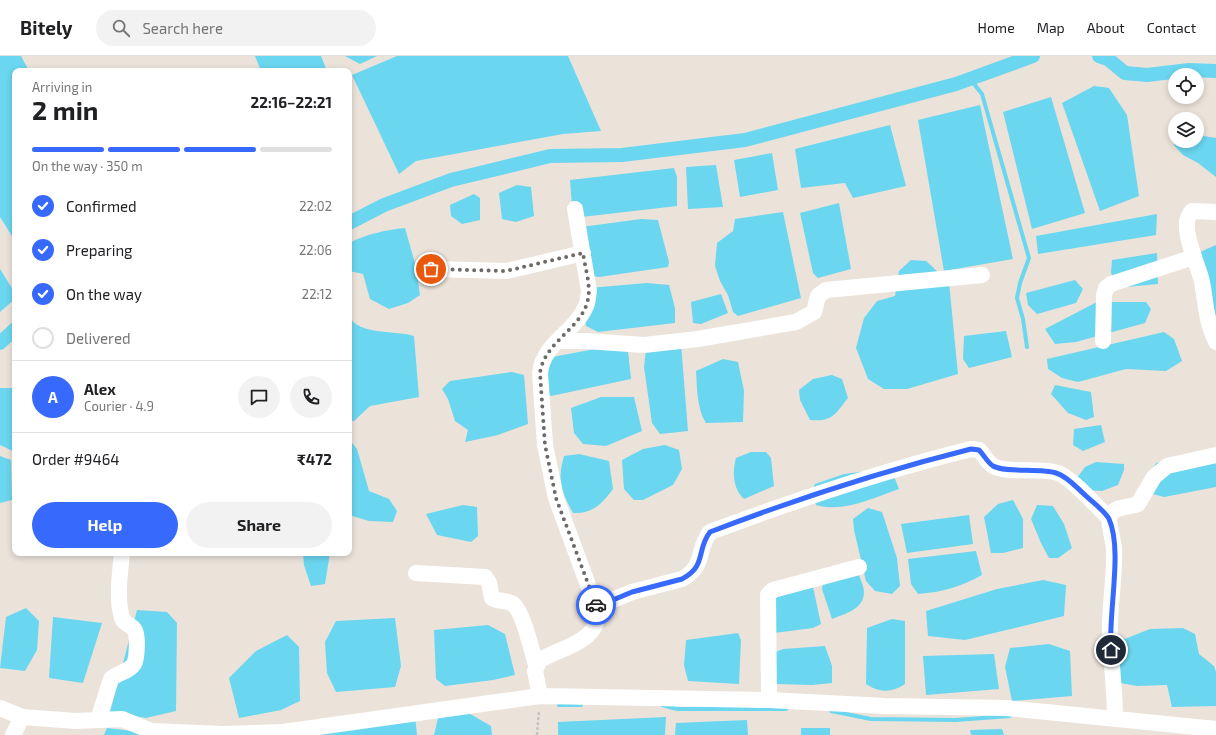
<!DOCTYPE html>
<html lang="en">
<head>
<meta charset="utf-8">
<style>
  body { margin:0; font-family:"Exo 2",sans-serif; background:#f2f2f2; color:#202124; height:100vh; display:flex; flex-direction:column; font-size:15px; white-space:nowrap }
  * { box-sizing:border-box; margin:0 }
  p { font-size:13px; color:#757577 }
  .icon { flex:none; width:22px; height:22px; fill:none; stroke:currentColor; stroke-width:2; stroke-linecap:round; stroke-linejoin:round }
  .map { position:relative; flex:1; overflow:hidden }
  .sheet { position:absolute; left:12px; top:12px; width:340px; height:488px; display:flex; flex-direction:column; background:#fff; border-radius:8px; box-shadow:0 2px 6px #0003 }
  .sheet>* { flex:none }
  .fabs { position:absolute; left:1168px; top:12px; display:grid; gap:8px }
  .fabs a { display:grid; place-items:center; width:36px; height:36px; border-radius:50%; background:#fff; box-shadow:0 2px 6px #0003; font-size:20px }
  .pin { position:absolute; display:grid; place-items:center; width:34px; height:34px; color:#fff; margin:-17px; border:2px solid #fff; border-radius:50%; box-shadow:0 1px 4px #0007 }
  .courier { position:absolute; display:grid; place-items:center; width:40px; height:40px; margin:-20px; border:3px solid #376afc; border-radius:50%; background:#fff; color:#222; box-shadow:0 1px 5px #0007 }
  .summary em { font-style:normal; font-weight:700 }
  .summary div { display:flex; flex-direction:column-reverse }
  .summary { display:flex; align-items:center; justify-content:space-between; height:68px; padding:0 20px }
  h1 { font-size:26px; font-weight:700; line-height:30px }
  .bar { display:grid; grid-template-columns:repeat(4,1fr); gap:6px 4px; align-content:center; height:48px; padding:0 20px }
  .bar i { height:5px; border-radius:3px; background:#e0e0e0 }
  .bar .selected { background:#376afc }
  .bar p { grid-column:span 4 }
  .line { display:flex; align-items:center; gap:10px; padding:0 20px; border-top:1px solid #e0e0e0 }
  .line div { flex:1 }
  .round { display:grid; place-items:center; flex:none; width:42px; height:42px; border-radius:21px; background:#f2f2f2 }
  ol { padding:0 20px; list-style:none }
  li { display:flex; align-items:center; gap:12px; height:44px }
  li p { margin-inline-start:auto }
  li .icon { padding:4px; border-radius:50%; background:#376afc; color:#fff; stroke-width:4 }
  li:last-child { color:#757577 }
  li i { width:22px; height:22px; border:2px solid #e0e0e0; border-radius:50% }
  .primary-button { display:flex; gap:8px; margin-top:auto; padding:8px 20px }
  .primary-button a { flex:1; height:46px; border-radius:24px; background:#376afc; color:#fff; font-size:16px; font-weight:700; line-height:46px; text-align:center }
  .primary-button a+a { background:#f2f2f2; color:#202124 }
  header { display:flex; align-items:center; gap:24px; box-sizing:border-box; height:56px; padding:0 20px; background:#fff; border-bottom:1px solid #e0e0e0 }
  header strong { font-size:19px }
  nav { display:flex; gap:22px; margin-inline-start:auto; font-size:14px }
  .search { width:280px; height:36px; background:#f2f2f2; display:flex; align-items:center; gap:10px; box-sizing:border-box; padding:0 14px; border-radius:22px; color:#757577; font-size:15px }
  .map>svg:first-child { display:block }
  .water { fill:#6bd6ef }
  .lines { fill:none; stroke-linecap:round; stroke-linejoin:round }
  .stream { stroke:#6bd6ef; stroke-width:4 }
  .canal { stroke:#6bd6ef; stroke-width:14 }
  .path { stroke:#c3c3c3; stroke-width:2.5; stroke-dasharray:3 2; stroke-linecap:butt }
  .minor { stroke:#fff; stroke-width:16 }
  .done { stroke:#6d6a67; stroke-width:4; stroke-dasharray:0 7.2 }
  .route { stroke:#376afc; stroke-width:5 }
</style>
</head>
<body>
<header>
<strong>Bitely</strong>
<div class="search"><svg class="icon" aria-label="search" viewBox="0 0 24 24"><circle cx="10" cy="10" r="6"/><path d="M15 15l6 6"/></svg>Search here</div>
<nav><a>Home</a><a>Map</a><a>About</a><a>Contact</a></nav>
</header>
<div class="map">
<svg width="1216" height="679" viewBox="0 0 1216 679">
  <rect width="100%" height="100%" fill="#ebe3da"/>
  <g class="water">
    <path d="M0,0H21L29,15H15V185L0,161Z"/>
    <path d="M255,0H321L327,15H261Z"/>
    <path d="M345,0H377L360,8Z"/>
    <path d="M397,0H568L601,75L563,78L416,105L399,118L352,19Z"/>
    <path d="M1094,30L1109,32L1127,59L1139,140L1100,155L1062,47Z"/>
    <path d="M1051,41L1085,157L1032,173L1003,56Z"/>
    <path d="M980,49L1013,203L944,215L918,64Z"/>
    <path d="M890,69L906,130L853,142L845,127L801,132L795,93Z"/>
    <path d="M1197,79L1216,82V121L1198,107L1183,99L1174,89L1175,85H1197Z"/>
    <path d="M772,97L778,134L740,141L734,104Z"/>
    <path d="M716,109L723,151L688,153L686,111Z"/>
    <path d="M674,112L677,121V150L573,162L570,124Z"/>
    <path d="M517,129L531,131L534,160L516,166L502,163L499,137Z"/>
    <path d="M474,138L480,142V164L462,168L451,160L450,149Z"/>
    <path d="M839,147L851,213L818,222L813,217L800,157Z"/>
    <path d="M783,156L801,242L738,260L733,256L728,239L720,225L715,210L717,187L733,175L735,163Z"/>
    <path d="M1157,158L1156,179L1038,198L1036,180Z"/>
    <path d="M641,163L658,164L669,206L668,211L599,221L586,219L574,172Z"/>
    <path d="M405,172L416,211L420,239L408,247L389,253L370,243L363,218L349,215V187C367,178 385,174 405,172Z"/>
    <path d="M1216,189V261L1200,196Z"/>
    <path d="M1157,197L1158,228L1115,232L1111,216L1112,204Z"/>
    <path d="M911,204L926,205L949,226L958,318L907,333H884L868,323L856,292L864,262L877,245L895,240L899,215Z"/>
    <path d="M0,213L15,237V243L0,256Z"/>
    <path d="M1075,224L1083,233L1076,247L1037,258L1028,249L1026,237Z"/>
    <path d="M647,227L669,229L675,252V267L598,276L586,270L583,249L589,232Z"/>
    <path d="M721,238L728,257L701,268L693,267L691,246Z"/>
    <path d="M1097,246H1146L1151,253L1145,267L1076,286L1055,288L1045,273Z"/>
    <path d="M349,260C358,280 398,274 414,280L419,341L370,350L354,365H349Z"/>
    <path d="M1006,275L1012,301L969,312L963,303L964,280Z"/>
    <path d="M1164,276L1174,283L1182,305L1166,315L1126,313L1078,326L1062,322L1048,313L1047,303Z"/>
    <path d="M681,288L688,375L660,378L652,367L644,311L646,293Z"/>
    <path d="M600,292L628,295L631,323L551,340L543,334L547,302Z"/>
    <path d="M723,303L738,306L744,335L743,366L706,367C697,354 697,332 696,315Z"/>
    <path d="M512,316L524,319L528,368L498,379L465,386L468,374L455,365L448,343L442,333L450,325Z"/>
    <path d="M832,319L842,323L848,342C835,358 833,366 810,364L800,344L799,334L813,323Z"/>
    <path d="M1055,329L1091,336L1094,361L1086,364L1068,357L1051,338Z"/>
    <path d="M0,332H15V396L0,389Z"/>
    <path d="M601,341H634L642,375L606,390L583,388L574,377L571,352Z"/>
    <path d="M1101,369L1105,386L1083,395L1073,389L1074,373Z"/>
    <path d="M349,383L357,393L369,435L389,443L397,455L393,466L369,465L349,459Z"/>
    <path d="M665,389L679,394L682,413L673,429L643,444H634L624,433L622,404L643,393Z"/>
    <path d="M751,396H766L771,402L774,430L744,443C733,433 732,416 736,402Z"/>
    <path d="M1216,396V431L1164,441L1149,437L1145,428L1156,407Z"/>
    <path d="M579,398L609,405L613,433C602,448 592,458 573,457C561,435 557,425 564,400Z"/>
    <path d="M0,400L11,404L12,444L0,447Z"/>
    <path d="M1096,406L1124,408V414L1118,429L1102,435L1082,434L1077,422L1085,411Z"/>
    <path d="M882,413L893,418L899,433C873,442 843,457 816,449L812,434L815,428L844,418Z"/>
    <path d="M1013,444L1023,463V492L1003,497H991L984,461L998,448Z"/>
    <path d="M463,449L477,451L478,480L471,486L437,479L426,458Z"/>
    <path d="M1037,449L1053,450L1064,468L1072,492L1058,502H1049L1041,487L1031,463Z"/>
    <path d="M868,452L882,456L897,502L900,530L892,538L875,535L866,525L854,474L853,463Z"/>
    <path d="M969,459L973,488L907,497L901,468Z"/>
    <path d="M976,495L982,519C960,531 943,536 918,538L911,528L908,503Z"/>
    <path d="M303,497H330L325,528L311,530L304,509Z"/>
    <path d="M858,515C859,521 864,530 864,536C864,553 845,558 832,563L822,533L825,518Z"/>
    <path d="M1043,524L1066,529L1064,560L965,584L928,580L926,555L997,533Z"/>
    <path d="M813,531L821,568L813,572L774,577L769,533Z"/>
    <path d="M26,552L39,565L37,594L25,615L0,612L6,561Z"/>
    <path d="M137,554L167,556L177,567L176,655L146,662L110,656Z"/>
    <path d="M53,561L102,567L83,627L49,622Z"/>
    <path d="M395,562L401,610L395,631L336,636L327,617L325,586L336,565Z"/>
    <path d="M892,563L905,565V628C892,637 879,637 866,628L867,572Z"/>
    <path d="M488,569L505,578L515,619L493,624L445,630L436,623L434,574Z"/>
    <path d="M1183,572L1195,578L1199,598L1214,610L1216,616V650L1172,651L1167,629L1137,630L1120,627L1112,588L1150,573Z"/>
    <path d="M738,577L741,584L739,628L688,625L684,609L686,584Z"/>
    <path d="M287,579L299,591L300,645L281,654L239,662L229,622L256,595Z"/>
    <path d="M1049,588L1070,595L1072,640L1012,645L1005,611L1010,592Z"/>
    <path d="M825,590L832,610V627L812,629L776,628L773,597L783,593Z"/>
    <path d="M994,598L999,633L926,639L923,600Z"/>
    <path d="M465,655L491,670L492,679H434L438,662Z"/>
    <path d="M415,660L417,679H298Z"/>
    <path d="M666,661L665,679H558V666Z"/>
    <path d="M747,664L748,679H675L676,667Z"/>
    <path d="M107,672L167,679H104Z"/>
    <rect x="801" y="672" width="29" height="7"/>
    <path d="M1002,673L1004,679H971L970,674Z"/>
  </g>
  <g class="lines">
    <g class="stream">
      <path d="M970,23L982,38L1029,202L1020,227L1017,242L1023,263L1027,291"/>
      <path d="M559,649H581"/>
      <path d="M662,649L677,653H786"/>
      <path d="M831,655L871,663L956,664L1010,660"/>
    </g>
    <g class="canal">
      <path d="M1099,0L1108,3L1125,17L1147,19L1189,14L1216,15"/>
      <path d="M349,167L384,149L451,124L550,100L622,99L745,84L956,28L1033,0"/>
      <path d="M0,287L15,273"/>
    </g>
    <path class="path" d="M537,679L539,654"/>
    <g class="minor">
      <path d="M1216,156L1192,155C1177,169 1199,209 1202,226C1206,247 1206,266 1216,286"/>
      <path d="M431,213L507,215L583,197"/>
      <path d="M558,285H586L644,289L698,283L796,266L814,256L818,240L826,234L982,219"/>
      <path d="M1103,285L1104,239L1106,232L1111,228L1194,201"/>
      <path d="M416,517L485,521L489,527L492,542C498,546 507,544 513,548C523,555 532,596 536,609"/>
      <path d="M596,551L632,536L682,523C706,510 696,494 710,476C796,444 882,415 971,393L979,394C984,399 987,406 993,410C1007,418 1040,411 1058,417C1072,422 1097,451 1109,462"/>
      <path d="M540,640L535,615L539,605C555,594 589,588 596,567C597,562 596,556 596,551L556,442L545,389L540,317C543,287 576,275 586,250C588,246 588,240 589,235L575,153"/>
      <path d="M769,644L768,539L773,534L859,511"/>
      <path d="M0,652L22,661L76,665L122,663L151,675L223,678L283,676"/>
      <path d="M1115,662C1115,634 1111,607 1110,580C1109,551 1115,523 1114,494C1114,486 1107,464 1110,459C1115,450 1129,452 1138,448L1154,421L1167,410L1216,399"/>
      <path d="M98,664L111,623C117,617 129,616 134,608C137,602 139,576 133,572C129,568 124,568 122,562C116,542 120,518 122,497"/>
      <path d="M13,679L22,661"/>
      <path d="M279,679L283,676L540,640L769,644L885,650L1006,652L1216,673"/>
    </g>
  </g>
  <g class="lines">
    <path class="done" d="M431,213L506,215L583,197C585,212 591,229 588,243C583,272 544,286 540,317L545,389L556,442L596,549"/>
    <path class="route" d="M596,549V551L632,536L682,523C707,510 696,494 710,476C796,443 883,415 971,393L979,394C984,399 987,406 993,410C1005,417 1040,412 1056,417C1067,420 1077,432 1085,439C1092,446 1105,455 1109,463C1123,494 1108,557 1111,594"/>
  </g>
</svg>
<div class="fabs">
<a><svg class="icon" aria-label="locate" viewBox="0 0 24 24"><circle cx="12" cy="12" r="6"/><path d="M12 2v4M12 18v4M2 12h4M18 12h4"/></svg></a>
<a><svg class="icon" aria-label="layers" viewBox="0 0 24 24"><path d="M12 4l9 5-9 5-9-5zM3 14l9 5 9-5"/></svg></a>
</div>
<div class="pin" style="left:431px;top:213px;background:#ea580c"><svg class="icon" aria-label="bag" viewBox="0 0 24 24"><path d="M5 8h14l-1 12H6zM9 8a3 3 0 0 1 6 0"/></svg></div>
<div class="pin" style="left:1111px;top:594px;background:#1f2937"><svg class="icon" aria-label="home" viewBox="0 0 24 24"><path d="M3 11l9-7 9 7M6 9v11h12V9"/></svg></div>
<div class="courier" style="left:596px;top:549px"><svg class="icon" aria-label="car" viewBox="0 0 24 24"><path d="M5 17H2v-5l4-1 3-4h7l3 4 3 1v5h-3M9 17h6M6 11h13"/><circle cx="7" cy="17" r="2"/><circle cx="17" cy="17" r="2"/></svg></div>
<section class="sheet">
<div class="summary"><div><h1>2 min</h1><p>Arriving in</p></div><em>22:16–22:21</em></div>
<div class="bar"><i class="selected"></i><i class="selected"></i><i class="selected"></i><i></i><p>On the way · 350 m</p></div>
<ol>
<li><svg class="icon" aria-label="check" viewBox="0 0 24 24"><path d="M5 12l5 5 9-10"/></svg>Confirmed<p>22:02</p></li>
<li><svg class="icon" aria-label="check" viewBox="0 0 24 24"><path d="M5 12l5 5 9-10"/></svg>Preparing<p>22:06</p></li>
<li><svg class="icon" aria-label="check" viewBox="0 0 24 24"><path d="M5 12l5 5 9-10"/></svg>On the way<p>22:12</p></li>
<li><i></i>Delivered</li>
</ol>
<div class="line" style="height:72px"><b class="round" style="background:#376afc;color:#fff">A</b><div><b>Alex</b><p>Courier · 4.9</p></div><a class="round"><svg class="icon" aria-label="chat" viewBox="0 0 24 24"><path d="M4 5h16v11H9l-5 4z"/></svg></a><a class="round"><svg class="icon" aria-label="phone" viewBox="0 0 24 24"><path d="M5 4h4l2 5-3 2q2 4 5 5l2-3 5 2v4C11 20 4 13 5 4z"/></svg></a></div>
<div class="line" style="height:52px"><div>Order #9464</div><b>₹472</b></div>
<div class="primary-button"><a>Help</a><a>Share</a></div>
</section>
</div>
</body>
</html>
